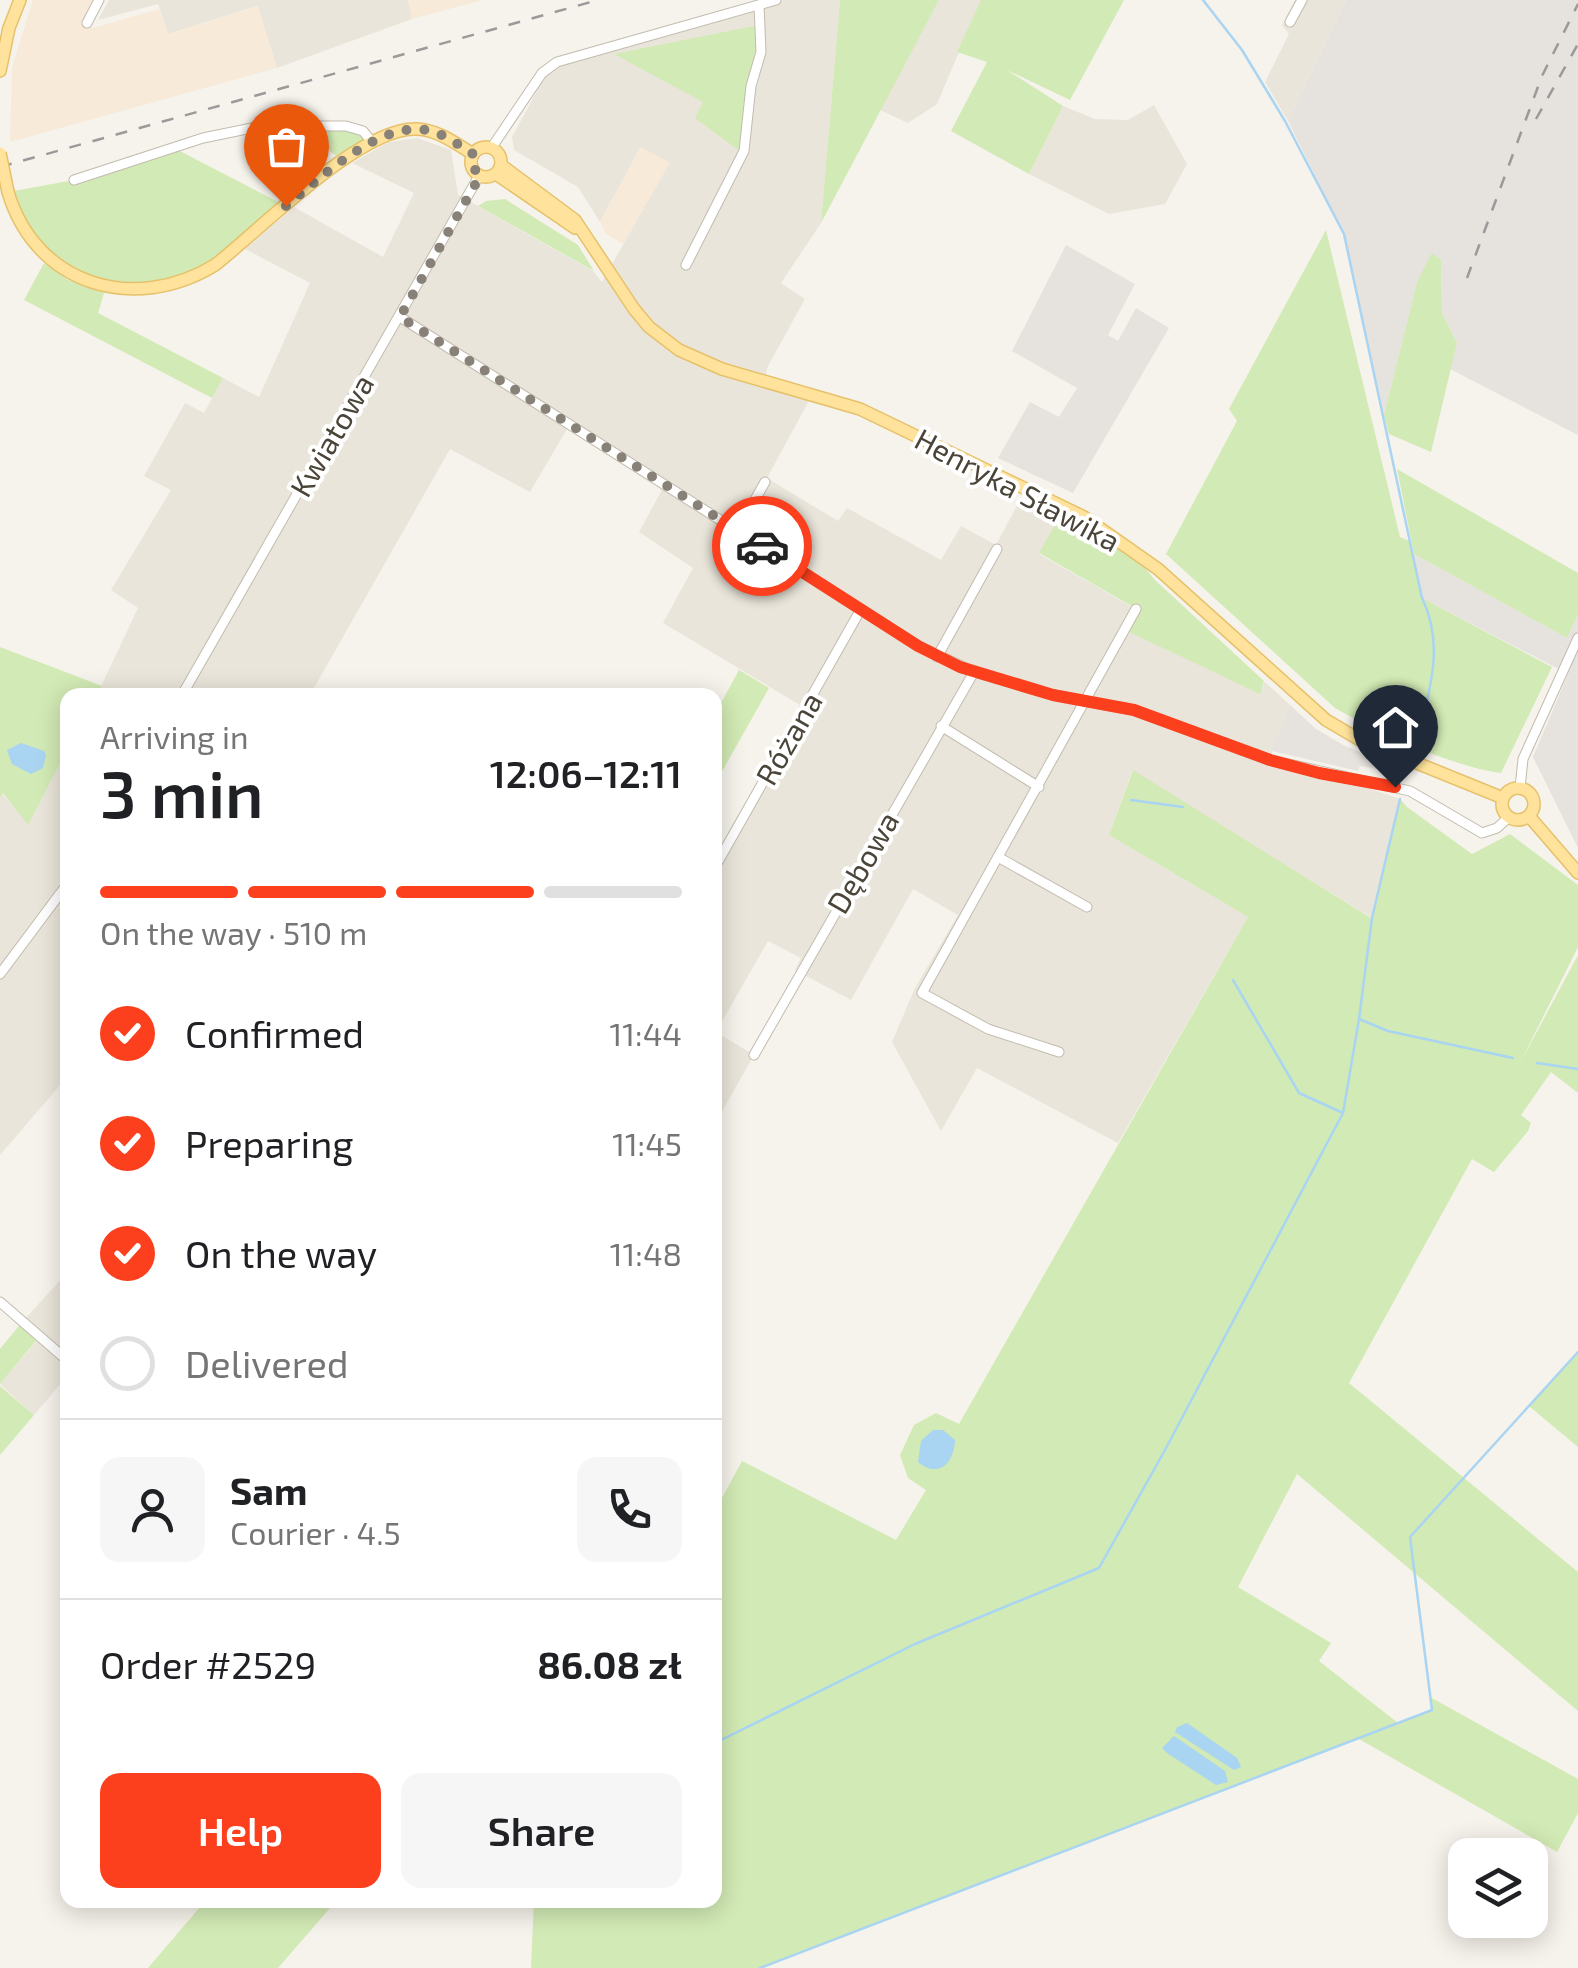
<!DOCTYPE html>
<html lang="en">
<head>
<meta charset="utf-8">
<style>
  body { margin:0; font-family:"Exo 2",sans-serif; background:#f6f6f6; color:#202124; height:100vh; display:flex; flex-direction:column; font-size:38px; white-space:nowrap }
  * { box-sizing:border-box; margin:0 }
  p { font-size:32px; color:#757577 }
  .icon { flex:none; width:55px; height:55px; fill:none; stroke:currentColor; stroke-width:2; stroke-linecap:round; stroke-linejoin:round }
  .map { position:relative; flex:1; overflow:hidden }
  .panel { position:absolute; left:60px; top:688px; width:662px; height:1220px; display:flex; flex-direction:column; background:#fff; border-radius:20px; box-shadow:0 5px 25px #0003 }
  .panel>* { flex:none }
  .tools { position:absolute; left:1448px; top:1838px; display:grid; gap:20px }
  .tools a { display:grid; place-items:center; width:100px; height:100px; border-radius:20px; background:#fff; box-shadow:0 5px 25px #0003; font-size:50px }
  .pin { position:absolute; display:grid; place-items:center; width:85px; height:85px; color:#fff; margin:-102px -42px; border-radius:50% 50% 50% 0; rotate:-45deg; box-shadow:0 0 10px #0007 }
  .pin .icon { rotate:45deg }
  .courier { position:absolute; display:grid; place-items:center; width:100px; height:100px; margin:-50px; border:8px solid #fc3f1d; border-radius:50%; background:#fff; color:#222; box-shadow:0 2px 12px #0007 }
  .summary em { font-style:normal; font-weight:600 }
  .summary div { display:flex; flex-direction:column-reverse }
  .summary { display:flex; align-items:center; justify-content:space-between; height:170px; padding:0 40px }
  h1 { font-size:65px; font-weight:600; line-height:75px }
  .bar { display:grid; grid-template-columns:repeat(4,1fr); gap:15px 10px; align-content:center; height:120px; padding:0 40px }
  .bar i { height:12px; border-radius:8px; background:#e0e0e0 }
  .bar .current { background:#fc3f1d }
  .bar p { grid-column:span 4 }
  .line { display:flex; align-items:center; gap:25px; padding:0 40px; border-top:2px solid #e0e0e0 }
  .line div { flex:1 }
  .round { display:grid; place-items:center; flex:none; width:105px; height:105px; border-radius:20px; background:#f6f6f6 }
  ol { padding:0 40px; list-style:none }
  li { display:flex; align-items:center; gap:30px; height:110px }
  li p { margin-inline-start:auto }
  li .icon { padding:10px; border-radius:50%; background:#fc3f1d; color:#fff; stroke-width:4 }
  li:last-child { color:#757577 }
  li i { width:55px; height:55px; border:5px solid #e0e0e0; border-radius:50% }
  .cta { display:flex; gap:20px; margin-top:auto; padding:20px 40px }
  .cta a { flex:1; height:115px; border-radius:20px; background:#fc3f1d; color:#fff; font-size:40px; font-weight:600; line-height:115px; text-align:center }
  .cta a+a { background:#f6f6f6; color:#202124 }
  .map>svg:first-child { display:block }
  .residential { fill:#eae5da }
  .commercial { fill:#f7ead8 }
  .industrial { fill:#e6e2dd }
  .green { fill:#d2eab5 }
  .water { fill:#a9d4f2 }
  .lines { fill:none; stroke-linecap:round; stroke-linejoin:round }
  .stream { stroke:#a9d4f2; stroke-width:2.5 }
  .minor-casing { stroke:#c2bbae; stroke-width:11 }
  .major-casing { stroke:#e6c16a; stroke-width:14 }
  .minor { stroke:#fff; stroke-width:9 }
  .major { stroke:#ffe39c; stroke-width:11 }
  .rail { stroke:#9a9a9a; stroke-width:2.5; stroke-dasharray:12 12; stroke-linecap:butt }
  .major-bridge-casing { stroke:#e6c16a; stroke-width:14; stroke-linecap:butt }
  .major-bridge { stroke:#ffe39c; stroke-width:11 }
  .done { stroke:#878178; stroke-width:10; stroke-dasharray:0 18 }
  .route { stroke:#fc3f1d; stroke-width:12 }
  .labels { text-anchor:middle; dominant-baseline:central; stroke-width:8; stroke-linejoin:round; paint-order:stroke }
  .street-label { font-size:30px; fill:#4b4439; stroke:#fff }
</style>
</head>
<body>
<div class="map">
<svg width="1578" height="1968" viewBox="0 0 1578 1968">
  <rect width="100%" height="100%" fill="#f6f3ec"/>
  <g class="residential">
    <path d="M109,0H408L412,19L277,68L257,6L168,34L158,4L98,20Z"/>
    <path d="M776,0H840L821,223L781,283L805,299L768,366L764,381L812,395L767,478L838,521L847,508L941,560L961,526L996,545L1021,498L1059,517L1039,554L1136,609L1259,693L1265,682L1290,705L1271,755L1400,799L1372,918L1132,771L1109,835L1248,917L1118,1143L977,1068L941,1131L892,1042L915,988L958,915L913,889L851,1000L795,970L801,958L768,941L716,1032L754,1055L715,1124V870L805,708L663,623L693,568L639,532L662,490L570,424L530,492L450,449L310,695H97L138,608L111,590L171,490L144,476L185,403L204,413L223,378L259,397L310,283L245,249L294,207L383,257L414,193L352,163L389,142L417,138L451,150L458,195L593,271L602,282L669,163L640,148L600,222L578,187L514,150L512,137L537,91L542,73L557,62Z"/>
    <path d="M939,0H981L937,104L908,123L880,110Z"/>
    <path d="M1295,0H1346L1288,121L1265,82L1289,34L1282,25Z"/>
    <path d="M1154,105L1187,164L1165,204L1109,214L1029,174L1063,106L1095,119L1128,120Z"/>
    <path d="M67,750V1077L0,1155V797L2,793L28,824Z"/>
    <path d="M67,1273V1376L34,1415L0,1384L39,1338L22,1322Z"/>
  </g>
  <g class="commercial">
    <path d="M33,0H94L83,21L93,28L159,9L168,34L258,6L277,68L10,142L12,67Z"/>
    <path d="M408,0H483L412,19Z"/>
    <path d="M641,147L670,163L623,244L606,234L600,221Z"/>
  </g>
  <g class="industrial">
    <path d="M1346,0H1578V435L1450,369L1457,343L1442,313L1441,260L1417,282L1384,415L1344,234L1288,121Z"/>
    <path d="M1066,245L1135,284L1108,335L1118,341L1136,308L1169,328L1073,493L998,458L1030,402L1059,417L1077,388L1012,351Z"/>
    <path d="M1414,554L1567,638L1578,614V848L1533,757L1568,674L1422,598Z"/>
    <path d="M1290,705L1316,729L1345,746L1405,770L1403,773L1360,766L1358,771L1272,751Z"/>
  </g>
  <g class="green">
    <path d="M840,0H939L821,223Z"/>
    <path d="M981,0H1124L1070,100L1007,70L1063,106L1029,174L951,131L987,62L957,52Z"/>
    <path d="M759,25L741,152L695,118L703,102L614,54Z"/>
    <path d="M346,126L372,142L343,161L299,128Z"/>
    <path d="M174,148L286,206L193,279L108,287L47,256L8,192L74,180Z"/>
    <path d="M505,199L578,245L594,271L478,206L486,201Z"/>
    <path d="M1326,230L1400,537L1410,541L1422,598L1552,667L1501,773C1454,767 1376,732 1335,708L1166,554L1237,421L1229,409Z"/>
    <path d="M1432,253L1441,260L1442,313L1457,343L1431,452L1389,434L1384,415L1417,282Z"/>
    <path d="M44,263L68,280L104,293L98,313L223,378L212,398L24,300Z"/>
    <path d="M1397,469L1578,573V614L1567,638L1414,554Z"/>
    <path d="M1065,507L1122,541L1155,580L1264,681L1260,694L1125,630L1137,609L1039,553Z"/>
    <path d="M0,647L102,686L97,695H68L67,750L28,825L3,793L0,797Z"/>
    <path d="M739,670L769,688L715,784V714Z"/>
    <path d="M1133,770L1371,918L1400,799L1407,807L1472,854L1510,834L1578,885V947L1519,1065L1578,955V1093L1551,1072L1521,1115L1531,1123L1528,1131L1494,1172L1472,1159L1349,1383L1578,1572V1711L1297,1474L1238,1587L1331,1643L1319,1661L1398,1723L1432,1710L1430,1697L1578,1779V1813L1557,1852L1359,1739L760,1968H531L534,1900H715V1511L742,1461L896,1540L926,1490L908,1478L900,1455L914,1425L936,1413L959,1424L1248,917L1109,835Z"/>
    <path d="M22,1322L39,1337L0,1384V1349Z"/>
    <path d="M1578,1352V1447L1529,1406Z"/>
    <path d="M0,1386L34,1415L0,1455Z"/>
    <path d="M206,1900H337L278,1968H148Z"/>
  </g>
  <g class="water">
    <path d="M21,743L44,751L46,755L43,768L31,774L12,764L7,750Z"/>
    <path d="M933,1430H943L955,1440C954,1463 939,1479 918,1462L921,1441Z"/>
    <path d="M1187,1723L1237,1758L1241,1767L1234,1770L1175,1732L1177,1727Z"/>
    <path d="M1174,1736L1225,1771L1228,1782L1216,1785L1167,1753L1162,1748Z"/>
  </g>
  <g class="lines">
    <g class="stream">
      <path d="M1203,0L1242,50L1285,121L1344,234L1422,598C1446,647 1428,694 1417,744"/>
      <path d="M1400,799L1372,918L1359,1019L1388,1031L1513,1058"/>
      <path d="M1131,800L1183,807"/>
      <path d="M1233,980L1299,1093L1343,1113"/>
      <path d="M1537,1063L1578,1069"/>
      <path d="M715,1743L915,1644L1099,1568L1165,1450L1343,1113L1359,1019"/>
      <path d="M760,1968L1432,1710L1410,1537L1578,1352"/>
    </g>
    <g class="minor-casing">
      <g id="minor">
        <path d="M1290,22L1302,0"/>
        <path d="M87,23L99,0"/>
        <path d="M492,147L542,73L557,62L776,0"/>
        <path d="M74,180L203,138L261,126H346L363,131L372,142"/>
        <path d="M686,265L744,151L751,86L761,52L759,5"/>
        <path d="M400,317L919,646L974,672L1053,695L1133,710L1271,760L1410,791L1482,833L1497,828L1509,817"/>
        <path d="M738,530L765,482"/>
        <path d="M937,657L997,549"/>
        <path d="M182,695L479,176"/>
        <path d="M941,726L1039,787"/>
        <path d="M1520,788L1523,759L1578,638"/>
        <path d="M998,857L1087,907"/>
        <path d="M715,867L861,609"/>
        <path d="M0,974L68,883"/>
        <path d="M1059,1052L988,1029L922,993L1136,609"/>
        <path d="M754,1055L974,672"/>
        <path d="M0,1302L68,1361"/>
      </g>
    </g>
    <g class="major-casing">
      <g id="major">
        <path d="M0,71L9,28L20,0"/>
        <circle cx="486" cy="162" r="15"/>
        <path d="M501,165L575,220L634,309L649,327L679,350L722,369L860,409L1084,517L1158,569L1326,720L1360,740L1503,798"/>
        <path d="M496,174L575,228"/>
        <path d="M8,192C36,286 135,314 215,265C260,230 361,126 417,129C438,130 455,143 473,154"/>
        <circle cx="1518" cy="804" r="16"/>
        <path d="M1529,816L1578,873"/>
      </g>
    </g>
    <use href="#minor" class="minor"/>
    <use href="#major" class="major"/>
    <g class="rail">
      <path d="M1536,119L1578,44"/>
      <path d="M0,167L598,0"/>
      <path d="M1467,278L1542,76L1578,4"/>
    </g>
    <g class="major-bridge-casing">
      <path id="major-bridge" d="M0,153L8,192"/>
    </g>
    <use href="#major-bridge" class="major-bridge"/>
  </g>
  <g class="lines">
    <path class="done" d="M286,206C321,178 382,118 431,131C446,135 460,146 473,154L472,166L480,176L400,317L762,546"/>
    <path class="route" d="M762,546L918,646L960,667L1053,695L1134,710L1270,760L1319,773L1395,787"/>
  </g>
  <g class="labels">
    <g class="street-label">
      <text transform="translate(331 435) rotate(-60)">Kwiatowa</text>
      <text transform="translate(1018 489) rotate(28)">Henryka Sławika</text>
      <text transform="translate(788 738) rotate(-60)">Różana</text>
      <text transform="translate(862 862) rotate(-60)">Dębowa</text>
    </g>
  </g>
</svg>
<div class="tools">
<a><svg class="icon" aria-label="layers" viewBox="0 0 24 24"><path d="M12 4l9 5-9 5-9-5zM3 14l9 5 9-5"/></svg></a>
</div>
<div class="pin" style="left:286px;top:206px;background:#ea580c"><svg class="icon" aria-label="bag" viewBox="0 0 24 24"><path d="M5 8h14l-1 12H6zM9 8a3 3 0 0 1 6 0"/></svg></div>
<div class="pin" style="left:1395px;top:787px;background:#1f2937"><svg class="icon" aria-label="home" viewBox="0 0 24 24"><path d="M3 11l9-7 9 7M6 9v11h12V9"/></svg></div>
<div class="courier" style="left:762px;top:546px"><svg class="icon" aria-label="car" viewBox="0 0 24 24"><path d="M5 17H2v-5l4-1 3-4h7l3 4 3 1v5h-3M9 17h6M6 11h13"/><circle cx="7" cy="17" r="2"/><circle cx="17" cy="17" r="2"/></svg></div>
<section class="panel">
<div class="summary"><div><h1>3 min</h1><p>Arriving in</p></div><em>12:06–12:11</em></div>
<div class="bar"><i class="current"></i><i class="current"></i><i class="current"></i><i></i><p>On the way · 510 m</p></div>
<ol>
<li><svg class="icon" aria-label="check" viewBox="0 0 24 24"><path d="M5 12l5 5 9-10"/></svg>Confirmed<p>11:44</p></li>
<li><svg class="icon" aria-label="check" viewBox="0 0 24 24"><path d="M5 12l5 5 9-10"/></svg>Preparing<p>11:45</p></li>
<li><svg class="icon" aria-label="check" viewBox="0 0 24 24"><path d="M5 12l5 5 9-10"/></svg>On the way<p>11:48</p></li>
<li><i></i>Delivered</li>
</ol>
<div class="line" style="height:180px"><a class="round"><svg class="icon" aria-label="person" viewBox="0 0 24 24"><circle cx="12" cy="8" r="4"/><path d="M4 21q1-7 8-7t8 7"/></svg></a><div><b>Sam</b><p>Courier · 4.5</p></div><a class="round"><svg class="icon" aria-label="phone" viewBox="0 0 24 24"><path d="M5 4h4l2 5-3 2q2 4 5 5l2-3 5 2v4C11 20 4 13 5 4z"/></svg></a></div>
<div class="line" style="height:130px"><div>Order #2529</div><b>86.08 zł</b></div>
<div class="cta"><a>Help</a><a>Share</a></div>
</section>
</div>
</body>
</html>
